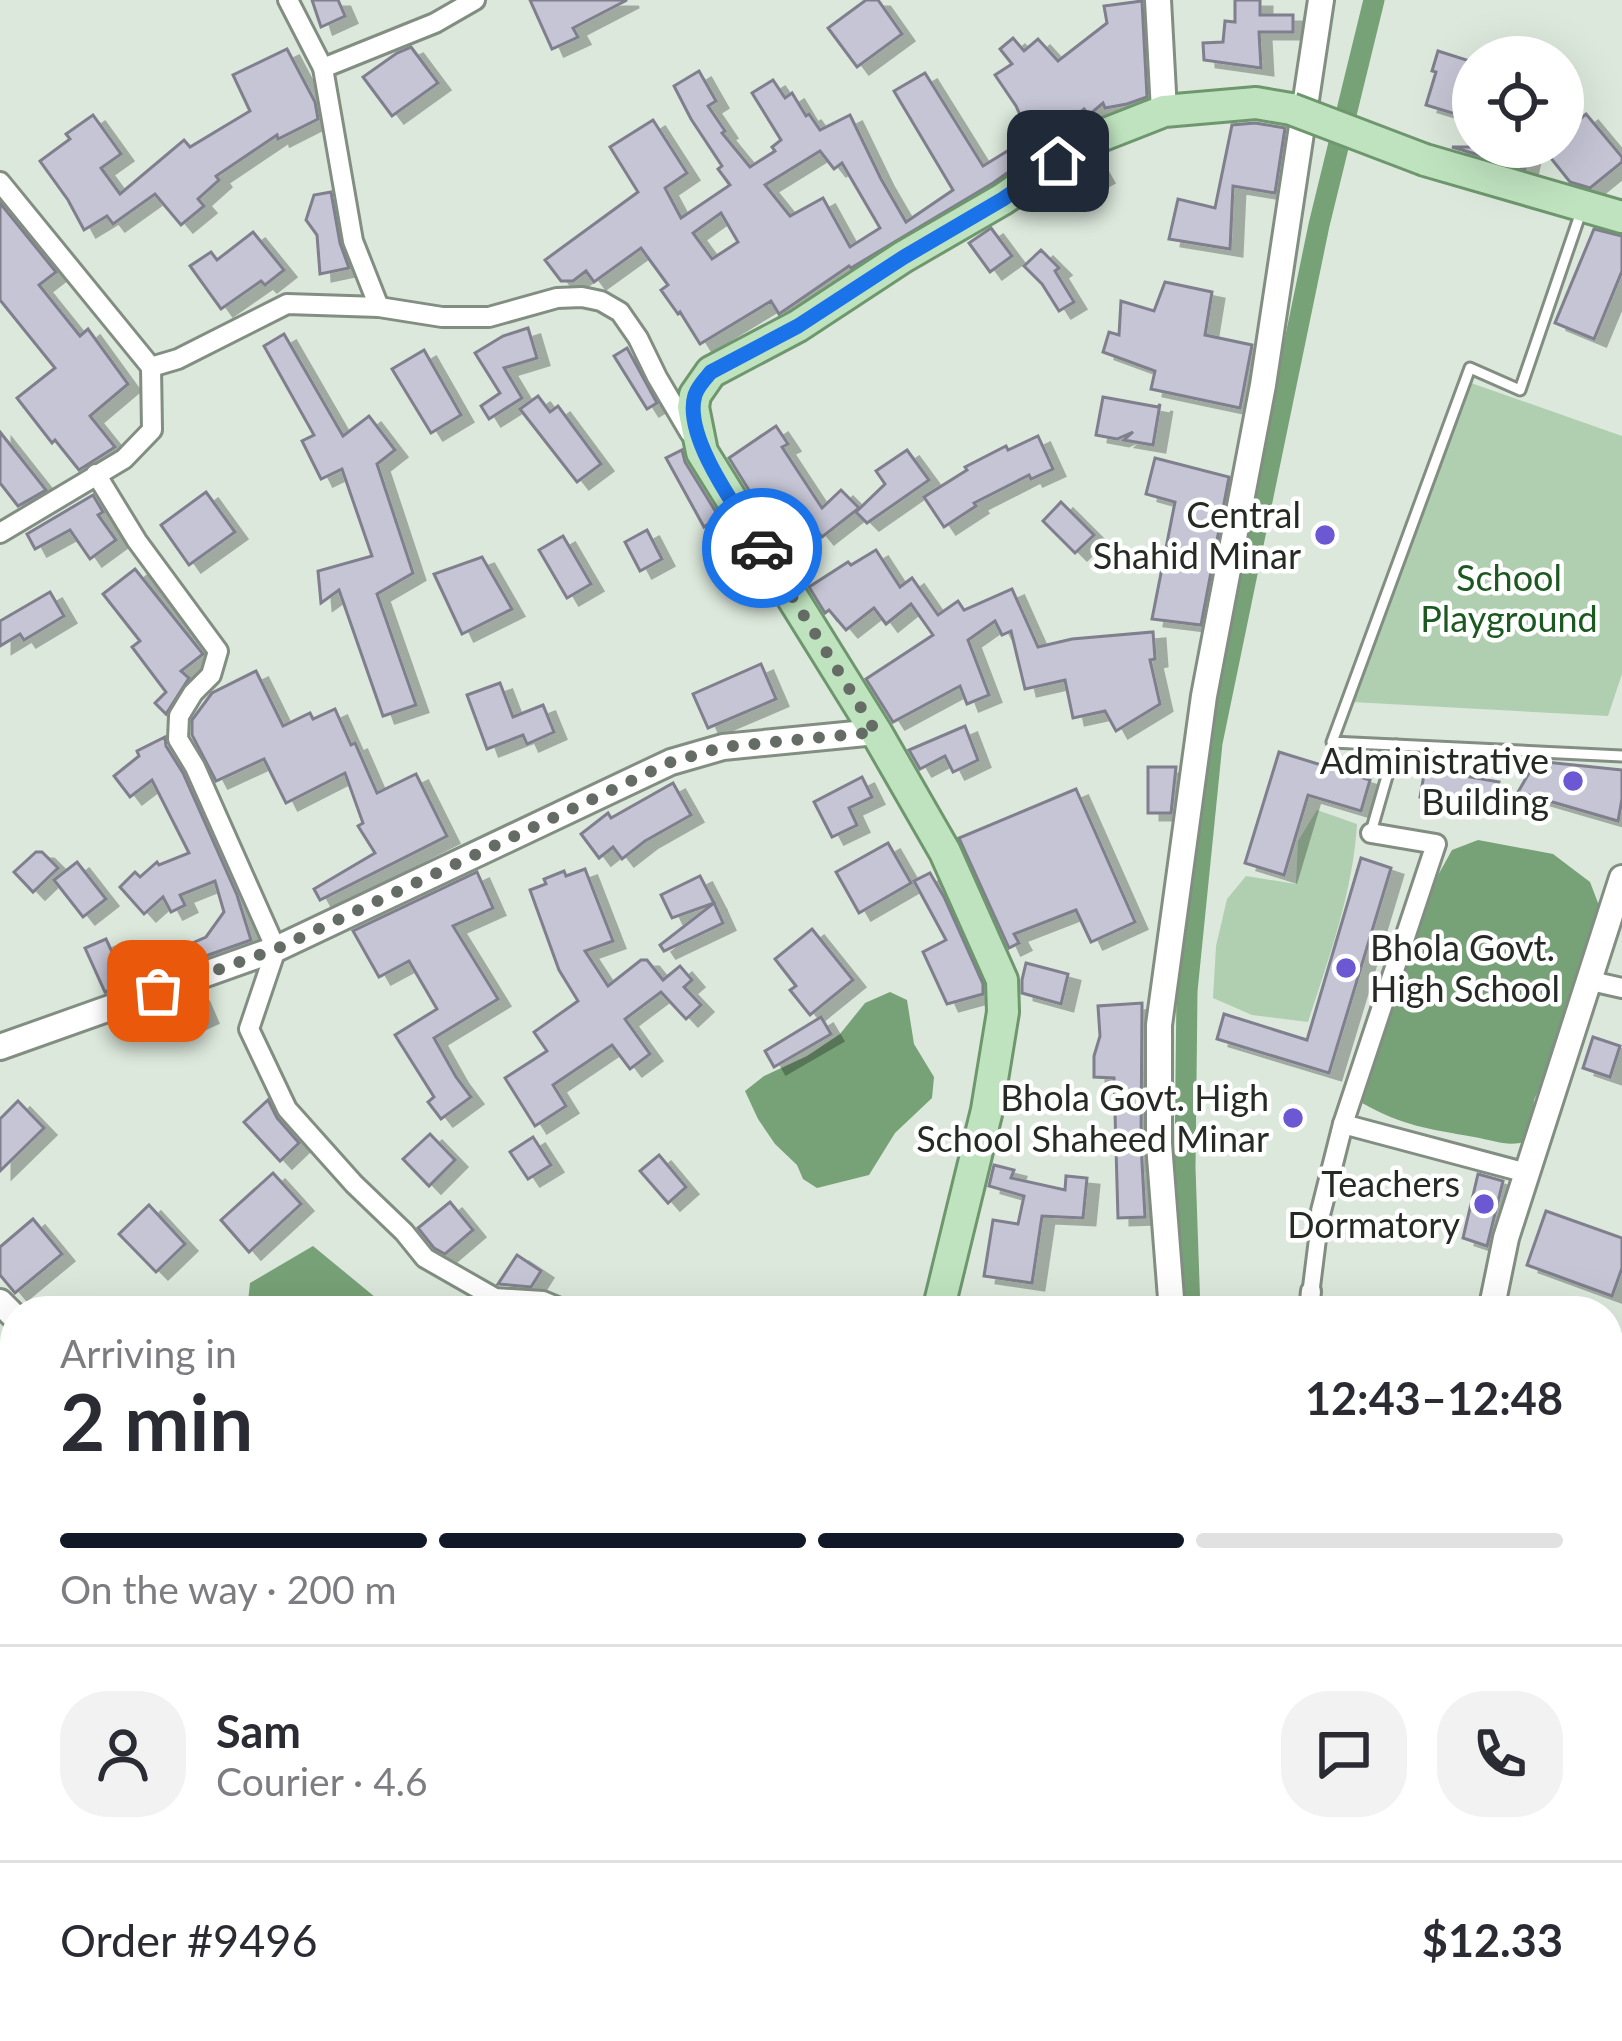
<!DOCTYPE html>
<html lang="en">
<head>
<meta charset="utf-8">
<style>
  body { margin:0; font-family:Lato,sans-serif; background:#f2f2f3; color:#2b2b33; height:100vh; display:flex; flex-direction:column; font-size:45px; white-space:nowrap }
  * { box-sizing:border-box; margin:0 }
  p { font-size:39px; color:#7c7c81 }
  .icon { flex:none; width:66px; height:66px; fill:none; stroke:currentColor; stroke-width:2; stroke-linecap:round; stroke-linejoin:round }
  .map { position:relative; flex:1; overflow:hidden }
  .drawer { position:absolute; left:0px; top:1296px; width:1623px; height:747px; display:flex; flex-direction:column; background:#fff; border-radius:48px 48px 0 0; box-shadow:0 12px 48px #0002 }
  .drawer>* { flex:none }
  .fabs { position:absolute; left:1452px; top:36px; display:grid; gap:24px }
  .fabs a { display:grid; place-items:center; width:132px; height:132px; border-radius:50%; background:#fff; box-shadow:0 12px 48px #0002; font-size:60px }
  .pin { position:absolute; display:grid; place-items:center; width:102px; height:102px; color:#fff; margin:-51px; border-radius:24px; box-shadow:0 6px 18px #0006 }
  .courier { position:absolute; display:grid; place-items:center; width:120px; height:120px; margin:-60px; border:9px solid #1a73e8; border-radius:50%; background:#fff; color:#222; box-shadow:0 3px 15px #0007 }
  .head em { font-style:normal; font-weight:700 }
  .head div { display:flex; flex-direction:column-reverse }
  .head { display:flex; align-items:center; justify-content:space-between; height:204px; padding:0 60px }
  h1 { font-size:78px; font-weight:700; line-height:90px }
  .bar { display:grid; grid-template-columns:repeat(4,1fr); gap:18px 12px; align-content:center; height:144px; padding:0 60px }
  .bar i { height:15px; border-radius:9px; background:#e1e1e2 }
  .bar .selected { background:#111827 }
  .bar p { grid-column:span 4 }
  .line { display:flex; align-items:center; gap:30px; padding:0 60px; border-top:3px solid #e1e1e2 }
  .line div { flex:1 }
  .round { display:grid; place-items:center; flex:none; width:126px; height:126px; border-radius:48px; background:#f2f2f3 }
  .map>svg:first-child { display:block }
  .green { fill:#b0cfb0 }
  .water { fill:#77a176 }
  .lines { fill:none; stroke-linecap:round; stroke-linejoin:round }
  .canal { stroke:#77a176; stroke-width:21 }
  .building { fill:#c5c5d5; stroke:#7f7f8d; stroke-width:3; fill-rule:evenodd; filter:url(#shadow) }
  .service-casing { stroke:#838e83; stroke-width:15 }
  .pedestrian-casing { stroke:#838e83; stroke-width:21 }
  .minor-casing { stroke:#838e83; stroke-width:24 }
  .tertiary-casing { stroke:#838e83; stroke-width:30 }
  .primary-casing { stroke:#6e976e; stroke-width:36 }
  .service { stroke:#fff; stroke-width:9 }
  .pedestrian { stroke:#fff; stroke-width:15 }
  .minor { stroke:#fff; stroke-width:18 }
  .tertiary { stroke:#fff; stroke-width:24 }
  .primary { stroke:#bfe3bf; stroke-width:30 }
  .primary-bridge-casing { stroke:#6e976e; stroke-width:36; stroke-linecap:butt }
  .primary-bridge { stroke:#bfe3bf; stroke-width:30 }
  .done { stroke:#656c65; stroke-width:12; stroke-dasharray:0 21.6 }
  .route { stroke:#1a73e8; stroke-width:15 }
  .poi-dot { fill:#6b58d2; stroke:#fff; stroke-width:4.5 }
  .labels { text-anchor:middle; dominant-baseline:central; stroke-width:9; stroke-linejoin:round; paint-order:stroke }
  .poi-label { font-size:36px; fill:#252a25; stroke:#fff; text-anchor:end }
  .park-label { font-size:36px; fill:#1c5921; stroke:#fff }
</style>
</head>
<body>
<div class="map">
<svg width="1622" height="2041" viewBox="0 0 1622 2041">
  <defs>
    <filter id="shadow"><feDropShadow dx="12" dy="7" stdDeviation="0" flood-color="#0004"/></filter>
  </defs>
  <rect width="100%" height="100%" fill="#dce8dc"/>
  <g class="green">
    <path d="M1471,383L1622,436V674L1608,716L1352,702Z"/>
    <path d="M1317,810L1357,824C1353,892 1329,958 1308,1022L1252,1015L1213,998L1216,946L1227,899L1246,876L1296,884L1298,841Z"/>
  </g>
  <g class="water">
    <path d="M1478,840L1553,854L1590,882L1603,916L1562,1040L1534,1100L1532,1140C1509,1148 1497,1141 1474,1137C1429,1129 1403,1126 1362,1103L1385,1019L1437,877L1452,850Z"/>
    <path d="M890,992L907,1000L914,1044L934,1077L932,1098L895,1133L869,1175L817,1188L803,1179L797,1165L775,1144L758,1119L745,1091L764,1076L807,1056L840,1034L865,1003Z"/>
    <path d="M313,1246L392,1311H247L250,1283Z"/>
  </g>
  <g class="lines">
    <path class="canal" d="M1190,1311L1185,1168L1187,991L1212,743L1319,225L1374,0"/>
  </g>
  <g class="building">
    <path d="M312,0H338L345,16L321,27Z"/>
    <path d="M530,0H627L573,28L578,37L552,49Z"/>
    <path d="M866,0H878L902,34L857,67L828,28Z"/>
    <path d="M1235,0H1260V15H1293V32H1259L1261,68L1204,60L1203,43L1223,42L1225,21L1235,22Z"/>
    <path d="M1142,1L1147,97L1127,104L1105,108L1103,103L1089,115L1084,109L1063,128L1065,132L993,183L851,268L849,266L779,314L771,301L700,344L680,312L678,314L661,290L668,285L641,248L594,282L586,271L573,281H561L545,260L638,192L610,147L653,120L687,173L665,188L681,218L730,185L718,169L722,166L691,119L674,86L699,71L716,101L708,106L725,131L722,133L750,167L775,151L772,147L781,140L752,93L773,80L785,98L792,93L806,116L809,114L820,130L850,115L881,179L906,222L953,190L894,91L925,73L983,166L1030,137L1016,106L995,75L1012,64L1000,49L1013,38L1024,51L1038,39L1058,61L1107,23L1104,6ZM820,151L834,169L842,163L880,228L850,247L823,198L790,216L765,185ZM721,213L738,242L712,259L693,233Z"/>
    <path d="M411,47L438,83L392,116L363,77L397,53Z"/>
    <path d="M287,49L315,102L318,119L278,139L277,135L216,176L219,180L198,199L204,206L181,225L155,194L113,224L107,216L84,230L68,200L40,161L70,139L66,134L93,115L121,154L101,168L120,194L184,140L190,147L250,111L233,75Z"/>
    <path d="M1438,51L1473,62V80L1462,116L1426,105L1436,72L1432,71Z"/>
    <path d="M1586,114L1622,157V162L1590,188L1570,182L1542,147H1563V133Z"/>
    <path d="M1255,123L1285,128L1275,193L1233,186L1230,249L1169,239L1178,199L1215,208L1232,125Z"/>
    <path d="M1452,147H1530L1525,169Z"/>
    <path d="M1093,160L1102,176L1080,188L1073,174Z"/>
    <path d="M331,192L340,243L349,268L320,274L317,235L306,220L314,195Z"/>
    <path d="M0,203L56,272L39,285L80,336L88,329L128,384L90,416L115,447L79,470L55,440L52,443L17,398L55,368L0,300Z"/>
    <path d="M991,228L1012,256L990,272L969,243Z"/>
    <path d="M1594,229L1622,236V271L1594,339L1555,323Z"/>
    <path d="M253,232L284,270L265,285L261,281L221,309L190,266L211,252L217,260Z"/>
    <path d="M1041,250L1059,268L1055,271L1074,302L1059,311L1042,284L1024,266Z"/>
    <path d="M1165,282L1212,292L1205,335L1252,345L1240,408L1151,389L1155,371L1103,352L1109,332L1119,335L1121,301L1154,311Z"/>
    <path d="M528,328L537,358L504,368L522,398L489,419L481,406L500,393L475,353L503,336Z"/>
    <path d="M284,334L343,436L369,416L395,450L377,464L413,573L377,594L416,705L383,716L339,590L321,603L318,571L372,556L342,469L321,479L302,441L314,435L264,346Z"/>
    <path d="M627,348L657,403L647,409L614,356Z"/>
    <path d="M424,350L461,415L431,433L392,369Z"/>
    <path d="M538,396L550,412L558,406L601,464L577,482L520,409Z"/>
    <path d="M1103,397L1158,407L1160,404L1153,445L1124,440L1133,432L1117,439L1096,435Z"/>
    <path d="M776,426L788,444L782,447L822,508L841,490L859,508L822,537L813,526L785,548L729,458Z"/>
    <path d="M0,432L46,490L18,506L0,483Z"/>
    <path d="M1038,436L1053,469L1031,479L1029,475L974,503L976,506L944,527L924,497L967,470L965,467L1006,446L1008,450Z"/>
    <path d="M682,450L685,462L719,517L704,527L666,458Z"/>
    <path d="M907,450L929,480L867,523L856,512L885,484L876,471Z"/>
    <path d="M1155,458L1229,477L1201,625L1152,619L1175,502L1146,494Z"/>
    <path d="M206,492L235,532L189,565L161,525Z"/>
    <path d="M93,495L103,512L98,515L116,540L90,559L70,530L35,549L27,534Z"/>
    <path d="M1061,502L1094,535L1075,553L1043,521Z"/>
    <path d="M647,530L662,559L640,571L625,542Z"/>
    <path d="M563,536L591,584L567,598L539,550Z"/>
    <path d="M876,550L900,587L912,578L938,615L958,601L964,610L1012,589L1038,647L1072,639L1153,632L1155,659L1150,660L1160,704L1116,731L1105,711L1073,718L1065,680L1025,689L1011,631L1002,635L995,621L968,640L989,695L967,704L960,686L893,722L866,679L933,635L911,604L886,624L874,608L846,630L829,610L825,613L809,587L848,562L851,565Z"/>
    <path d="M482,557L512,609L462,634L434,574Z"/>
    <path d="M135,569L203,654L181,671L189,678L166,714L155,703L166,692L132,647L140,641L103,594Z"/>
    <path d="M50,592L64,616L24,640L20,634L0,646V621Z"/>
    <path d="M761,664L776,699L708,728L693,694Z"/>
    <path d="M256,671L283,726L310,713L313,719L335,709L351,745L355,743L377,793L416,774L447,836L320,900L314,889L375,853L358,826L363,823L345,773L286,803L264,759L216,781L192,735V720L212,693Z"/>
    <path d="M500,683L513,717L543,705L554,732L527,744L523,735L487,749L467,695Z"/>
    <path d="M965,726L978,760L953,772L945,756L920,769L909,750Z"/>
    <path d="M165,737L166,746L183,773L237,895L251,940L180,965L174,951L206,937L224,912L215,881L180,895L185,905L171,912L163,897L144,914L120,887L135,872L140,877L157,862L159,865L189,853L152,780L130,797L114,776L139,756L137,751Z"/>
    <path d="M1279,752L1370,780L1361,811L1308,795L1284,875L1245,863Z"/>
    <path d="M1536,761L1622,770V799L1618,821L1518,792Z"/>
    <path d="M1148,767H1176L1171,813H1148Z"/>
    <path d="M1425,769L1499,782L1494,810L1420,797Z"/>
    <path d="M862,777L872,797L849,808L857,825L832,837L814,802Z"/>
    <path d="M673,783L691,815L645,841L622,859L613,847L599,858L581,834L608,813L611,818Z"/>
    <path d="M1076,789L1135,922L1091,942L1076,910L1014,934L1019,943L1009,948L959,838Z"/>
    <path d="M888,843L911,883L859,913L836,872Z"/>
    <path d="M36,852H42L58,868L33,892L14,872Z"/>
    <path d="M1361,858L1391,868L1329,1073L1217,1039L1224,1014L1307,1040Z"/>
    <path d="M77,862L106,899L83,917L54,880Z"/>
    <path d="M585,869L613,941L585,951L608,986L641,960H647L663,980L680,966L692,980L684,987L701,1005L686,1019L661,992L625,1019L650,1054L630,1069L612,1045L553,1085L566,1106L535,1126L505,1078L547,1051L534,1032L578,1001L559,970L530,890L546,884L544,879L564,871L566,876Z"/>
    <path d="M477,872L493,908L453,926L498,999L434,1038L456,1077L471,1097L441,1119L428,1102L434,1097L395,1035L437,1009L409,961L379,977L353,931Z"/>
    <path d="M930,873L944,897L983,984V994L947,1004L923,952L946,940L914,881Z"/>
    <path d="M700,876L714,903L672,918L661,895Z"/>
    <path d="M714,903L723,923L664,951L660,945Z"/>
    <path d="M812,929L853,980L810,1015L790,990L796,986L775,959Z"/>
    <path d="M106,939L127,984L105,992L85,948Z"/>
    <path d="M1026,963L1068,974L1061,1004L1022,993V980Z"/>
    <path d="M197,995L206,1016L184,1026L173,1003Z"/>
    <path d="M1142,1003L1141,1144L1145,1217L1118,1218L1114,1078L1094,1077V1056L1100,1036L1098,1006Z"/>
    <path d="M821,1017L831,1034L774,1067L765,1051Z"/>
    <path d="M1593,1037L1620,1046L1610,1077L1583,1068Z"/>
    <path d="M268,1100L277,1118L299,1143L280,1161L244,1122Z"/>
    <path d="M18,1101L44,1128L0,1171V1119Z"/>
    <path d="M430,1134L455,1160L429,1186L403,1159Z"/>
    <path d="M533,1137L551,1165L528,1179L510,1152Z"/>
    <path d="M659,1155L686,1187L668,1203L640,1171Z"/>
    <path d="M994,1165L1014,1170L1011,1178L1065,1190L1066,1176L1087,1178L1083,1218L1042,1216L1032,1283L984,1276L993,1220L1018,1224L1024,1196L989,1186Z"/>
    <path d="M273,1173L301,1204L249,1252L221,1220Z"/>
    <path d="M1478,1174L1503,1181L1487,1246L1463,1238Z"/>
    <path d="M450,1202L473,1230L445,1254L434,1248L418,1228Z"/>
    <path d="M149,1205L185,1244L156,1272L119,1234Z"/>
    <path d="M1546,1211L1622,1238V1268L1612,1296L1527,1265Z"/>
    <path d="M33,1219L62,1254L15,1293L0,1275V1247Z"/>
    <path d="M517,1255L541,1271L531,1287L498,1284Z"/>
  </g>
  <g class="lines">
    <g class="service-casing">
      <g id="service">
        <path d="M1582,209L1520,390L1470,368L1332,742L1622,756"/>
        <path d="M1371,832L1396,745"/>
      </g>
    </g>
    <g class="pedestrian-casing">
      <path id="pedestrian" d="M1311,1291L1321,1211"/>
    </g>
    <g class="minor-casing">
      <g id="minor">
        <path d="M288,0L323,68L353,241L379,307"/>
        <path d="M323,68L435,23L475,0"/>
        <path d="M0,182L151,367L178,359L287,304L379,307L442,317H489L557,298L582,297L601,301L620,312L638,338L657,377L690,433"/>
        <path d="M96,474L137,541L218,651L211,675L193,693L179,716L178,739L195,767L276,949L249,1029L287,1109L354,1184L404,1232L425,1258L495,1298L543,1301L567,1311"/>
        <path d="M0,533L124,459L152,430L151,367"/>
        <path d="M1371,833L1436,844L1343,1124L1527,1173"/>
        <path d="M1591,981L1622,988"/>
        <path d="M1321,1211L1343,1124"/>
        <path d="M1309,1311L1311,1291"/>
        <path d="M1608,1507L1622,1506"/>
        <path d="M0,1962L15,1949"/>
        <path d="M1289,2028L1290,2041"/>
      </g>
    </g>
    <g class="tertiary-casing">
      <g id="tertiary">
        <path d="M1158,0L1164,111"/>
        <path d="M0,1047L276,949L671,762L723,747L876,732"/>
        <path d="M0,1302L15,1317"/>
        <path d="M1172,1311L1159,1144V1025L1204,696L1263,385L1321,0"/>
        <path d="M1491,1311L1506,1238L1622,878"/>
        <path d="M1195,2028L1197,2041"/>
        <path d="M1488,2028L1489,2041"/>
      </g>
    </g>
    <g class="primary-casing">
      <g id="primary">
        <path d="M1425,160L1622,217"/>
        <path d="M938,1311L987,1110L1003,1012L1002,980L945,852L876,732L702,452L693,407L695,395L711,372L798,326L903,257L1003,199L1085,142L1164,111L1256,103L1291,109"/>
        <path d="M812,2041L814,2028"/>
      </g>
    </g>
    <use href="#service" class="service"/>
    <use href="#pedestrian" class="pedestrian"/>
    <use href="#minor" class="minor"/>
    <use href="#tertiary" class="tertiary"/>
    <use href="#primary" class="primary"/>
    <g class="primary-bridge-casing">
      <path id="primary-bridge" d="M1291,109L1425,160"/>
    </g>
    <use href="#primary-bridge" class="primary-bridge"/>
  </g>
  <g class="lines">
    <path class="done" d="M158,991L276,949L671,762L723,747L876,732L762,548"/>
    <path class="route" d="M762,548C740,513 682,437 695,395C698,386 705,379 711,372L798,326L904,257L1003,199L1058,161"/>
  </g>
  <g class="poi-dot">
    <circle cx="1325" cy="535" r="12"/>
    <circle cx="1573" cy="781" r="12"/>
    <circle cx="1346" cy="968" r="12"/>
    <circle cx="1293" cy="1118" r="12"/>
    <circle cx="1484" cy="1204" r="12"/>
  </g>
  <g class="labels">
    <g class="poi-label">
      <text x="1301" y="514">Central<tspan x="1301" dy="41">Shahid Minar</tspan></text>
      <text x="1549" y="760">Administrative<tspan x="1549" dy="41">Building</tspan></text>
      <text x="1370" y="947" text-anchor="start">Bhola Govt.<tspan x="1370" dy="41">High School</tspan></text>
      <text x="1269" y="1097">Bhola Govt. High<tspan x="1269" dy="41">School Shaheed Minar</tspan></text>
      <text x="1460" y="1183">Teachers<tspan x="1460" dy="41">Dormatory</tspan></text>
    </g>
    <g class="park-label">
      <text x="1509" y="577">School<tspan x="1509" dy="41">Playground</tspan></text>
    </g>
  </g>
</svg>
<div class="fabs">
<a><svg class="icon" aria-label="locate" viewBox="0 0 24 24"><circle cx="12" cy="12" r="6"/><path d="M12 2v4M12 18v4M2 12h4M18 12h4"/></svg></a>
</div>
<div class="pin" style="left:158px;top:991px;background:#ea580c"><svg class="icon" aria-label="bag" viewBox="0 0 24 24"><path d="M5 8h14l-1 12H6zM9 8a3 3 0 0 1 6 0"/></svg></div>
<div class="pin" style="left:1058px;top:161px;background:#1f2937"><svg class="icon" aria-label="home" viewBox="0 0 24 24"><path d="M3 11l9-7 9 7M6 9v11h12V9"/></svg></div>
<div class="courier" style="left:762px;top:548px"><svg class="icon" aria-label="car" viewBox="0 0 24 24"><path d="M5 17H2v-5l4-1 3-4h7l3 4 3 1v5h-3M9 17h6M6 11h13"/><circle cx="7" cy="17" r="2"/><circle cx="17" cy="17" r="2"/></svg></div>
<section class="drawer">
<div class="head"><div><h1>2 min</h1><p>Arriving in</p></div><em>12:43–12:48</em></div>
<div class="bar"><i class="selected"></i><i class="selected"></i><i class="selected"></i><i></i><p>On the way · 200 m</p></div>
<div class="line" style="height:216px"><a class="round"><svg class="icon" aria-label="person" viewBox="0 0 24 24"><circle cx="12" cy="8" r="4"/><path d="M4 21q1-7 8-7t8 7"/></svg></a><div><b>Sam</b><p>Courier · 4.6</p></div><a class="round"><svg class="icon" aria-label="chat" viewBox="0 0 24 24"><path d="M4 5h16v11H9l-5 4z"/></svg></a><a class="round"><svg class="icon" aria-label="phone" viewBox="0 0 24 24"><path d="M5 4h4l2 5-3 2q2 4 5 5l2-3 5 2v4C11 20 4 13 5 4z"/></svg></a></div>
<div class="line" style="height:156px"><div>Order #9496</div><b>$12.33</b></div>
</section>
</div>
</body>
</html>
